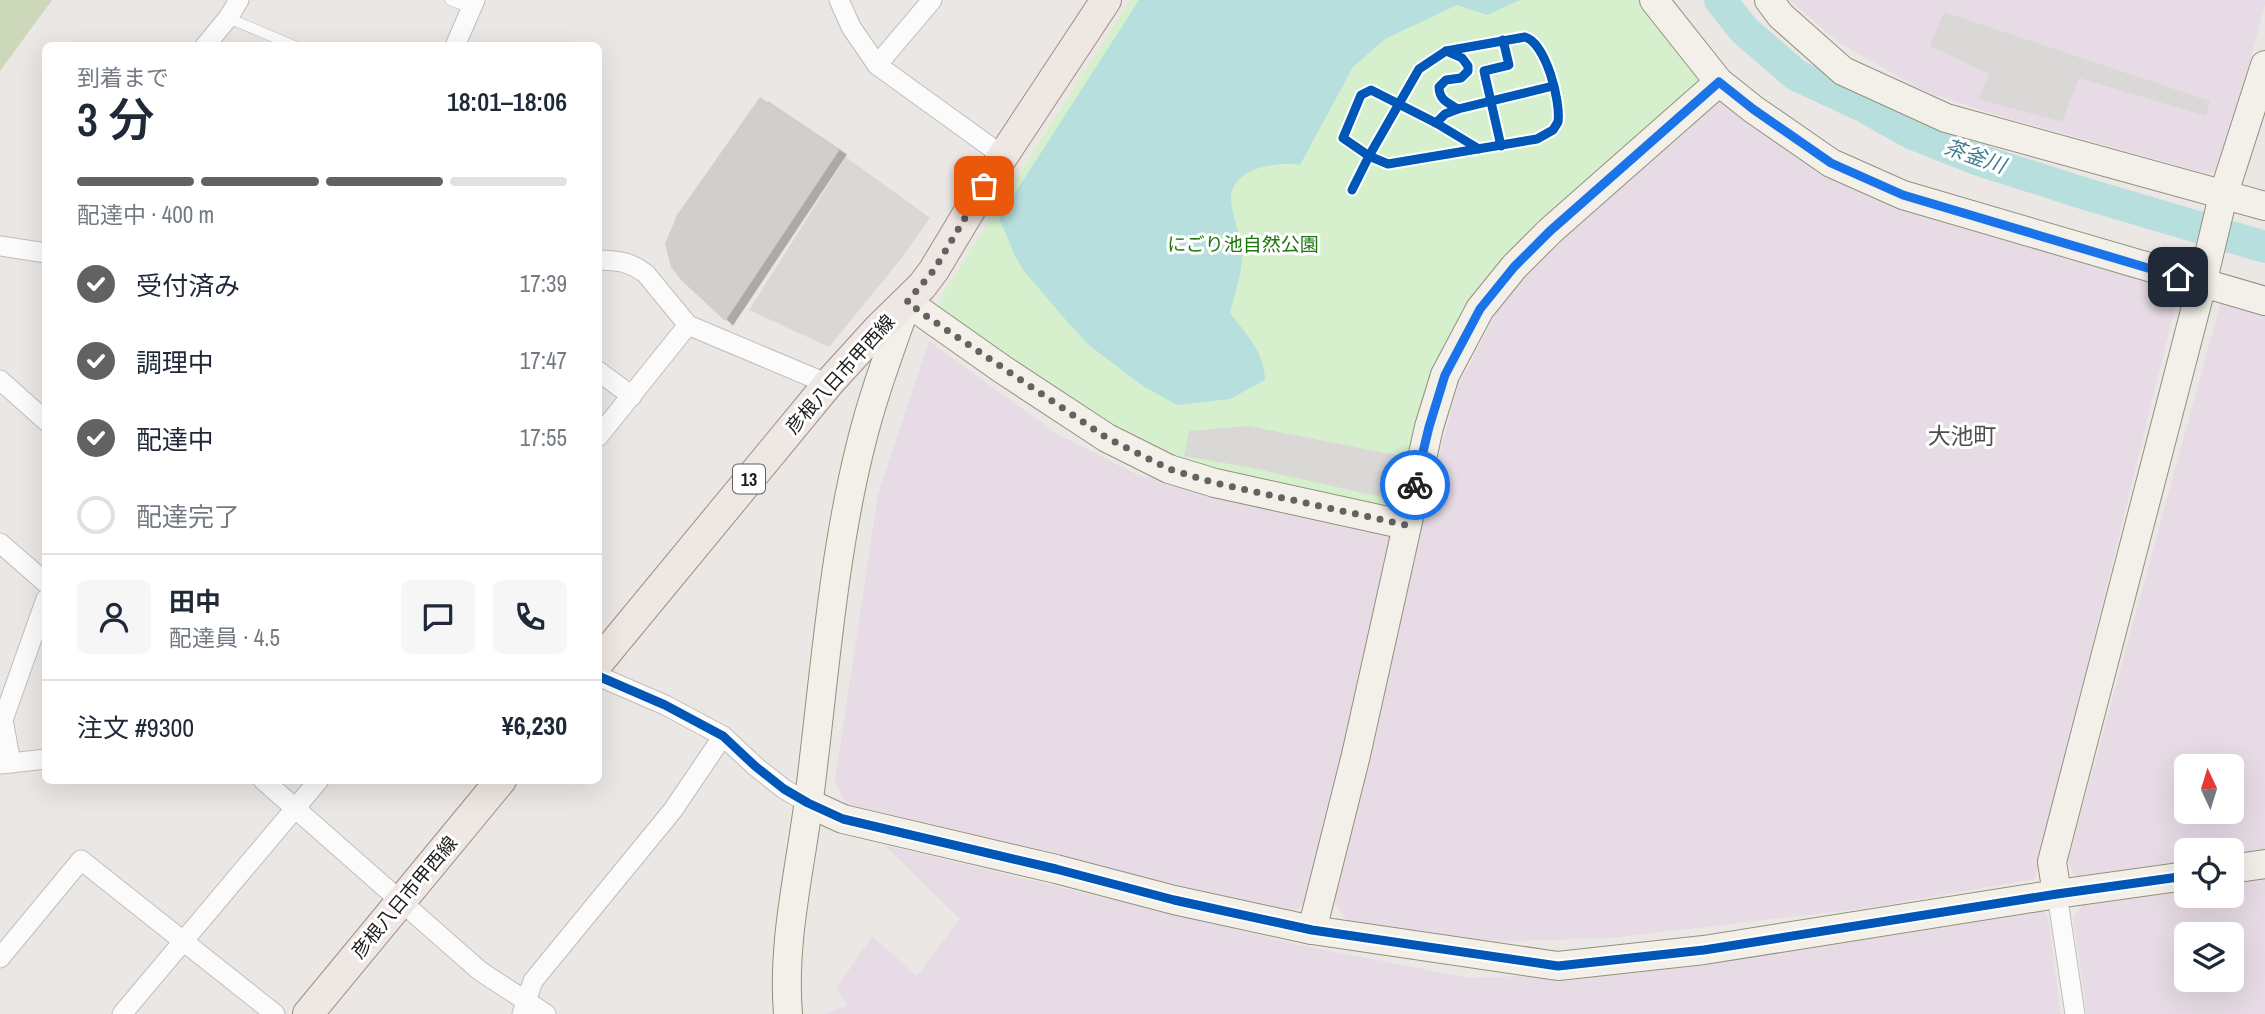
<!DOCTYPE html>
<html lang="ja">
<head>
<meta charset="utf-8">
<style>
  body { margin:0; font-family:"Archivo Narrow","Noto Sans JP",sans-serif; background:#f6f6f7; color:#1f2937; height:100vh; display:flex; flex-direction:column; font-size:26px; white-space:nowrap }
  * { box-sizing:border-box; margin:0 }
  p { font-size:23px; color:#747a83 }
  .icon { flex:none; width:38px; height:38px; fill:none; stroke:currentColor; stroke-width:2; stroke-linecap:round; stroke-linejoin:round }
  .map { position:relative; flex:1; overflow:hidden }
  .drawer { position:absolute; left:42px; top:42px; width:560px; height:742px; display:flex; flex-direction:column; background:#fff; border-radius:10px; box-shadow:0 7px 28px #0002 }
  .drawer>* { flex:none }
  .needle { width:46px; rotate:356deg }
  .tools { position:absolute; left:2174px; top:754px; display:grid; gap:14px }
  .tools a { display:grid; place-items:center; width:70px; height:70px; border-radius:10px; background:#fff; box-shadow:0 7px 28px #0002; font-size:35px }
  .pin { position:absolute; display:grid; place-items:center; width:60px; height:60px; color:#fff; margin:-30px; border-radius:14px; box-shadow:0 4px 10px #0006 }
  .courier { position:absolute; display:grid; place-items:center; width:70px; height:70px; margin:-35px; border:5px solid #1a73e8; border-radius:50%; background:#fff; color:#222; box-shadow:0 2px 9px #0007 }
  .overview em { font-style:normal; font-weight:600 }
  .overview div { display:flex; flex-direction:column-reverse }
  .overview { display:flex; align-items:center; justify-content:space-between; height:119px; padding:0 35px }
  h1 { font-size:46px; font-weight:600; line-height:52px }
  .bar { display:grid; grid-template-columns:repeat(4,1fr); gap:10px 7px; align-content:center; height:84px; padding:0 35px }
  .bar i { height:9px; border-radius:5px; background:#e0e1e3 }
  .bar .selected { background:#636261 }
  .bar p { grid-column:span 4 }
  .line { display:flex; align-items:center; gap:18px; padding:0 35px; border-top:2px solid #e0e1e3 }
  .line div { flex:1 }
  .round { display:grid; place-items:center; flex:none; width:74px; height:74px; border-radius:10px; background:#f6f6f7 }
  ol { padding:0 35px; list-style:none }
  li { display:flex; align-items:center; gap:21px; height:77px }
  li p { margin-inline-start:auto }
  li .icon { padding:7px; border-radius:50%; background:#636261; color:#fff; stroke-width:4 }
  li:last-child { color:#747a83 }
  li i { width:38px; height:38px; border:4px solid #e0e1e3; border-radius:50% }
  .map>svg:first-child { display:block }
  .industrial { fill:#e7dce5; fill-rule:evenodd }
  .forest { fill:#ccd8b9 }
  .park { fill:#d6f0ce }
  .parking { fill:#dad8d7 }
  .water { fill:#b7dfdd }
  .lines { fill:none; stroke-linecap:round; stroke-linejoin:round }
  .river { stroke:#b7dfdd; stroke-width:32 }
  .building { fill:#d2cecc; filter:url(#shadow) }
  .lane-casing { stroke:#bfbebc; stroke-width:11 }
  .street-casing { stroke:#bfbebc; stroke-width:21 }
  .secondary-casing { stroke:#94907d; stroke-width:30 }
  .primary-casing { stroke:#a08e81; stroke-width:32 }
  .lane { stroke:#fcfbfb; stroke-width:10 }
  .street { stroke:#fcfbfb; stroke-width:19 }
  .secondary { stroke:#f2f0e9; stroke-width:28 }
  .primary { stroke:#efe7e3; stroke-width:30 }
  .cycleway-casing { stroke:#fff; stroke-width:13 }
  .cycleway { stroke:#0057b8; stroke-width:9 }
  .done { stroke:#636261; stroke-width:7; stroke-dasharray:0 12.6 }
  .route { stroke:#1a73e8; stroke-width:9 }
  .labels { text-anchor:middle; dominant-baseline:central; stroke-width:6; stroke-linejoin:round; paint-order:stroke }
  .shield { fill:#fff; stroke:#5f5f5f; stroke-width:2 }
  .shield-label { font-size:18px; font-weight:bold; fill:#1b1b1b }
  .park-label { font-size:19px; fill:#1d760c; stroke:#fff }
  .street-label { font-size:19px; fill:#1b1b1b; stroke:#fff }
  .water-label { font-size:21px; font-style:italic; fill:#417d92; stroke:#fff }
  .quarter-label { font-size:23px; fill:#4e4e4e; stroke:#fff }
</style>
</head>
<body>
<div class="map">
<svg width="2265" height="1014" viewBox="0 0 2265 1014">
  <defs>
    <filter id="shadow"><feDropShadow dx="8" dy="4.5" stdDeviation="0" flood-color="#0004"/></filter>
  </defs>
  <rect width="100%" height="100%" fill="#eae7e4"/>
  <g class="industrial">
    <path d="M1790,0H2265V5L2222,165L2208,174L1987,112L1924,91L1838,42Z"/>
    <path d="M1714,100L1726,101L1772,139L1873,198L2179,291L2035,879L1867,908L1610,938L1483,942L1346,920L1334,900L1437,463L1458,386L1502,302L1552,243Z"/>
    <path d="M2230,297L2265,307V851L2231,856V850H2186V862L2080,877L2073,873L2068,861L2220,305ZM2186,766H2231V812H2186Z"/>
    <path d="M929,341L1057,434L1138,475L1382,527L1392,540L1308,902L1291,912L845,804L835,780L878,494Z"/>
    <path d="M884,845L1300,945L1469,978L1614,973L2043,909L2048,918L2061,1014H825L847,1005L836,989L872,936L917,976L960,919Z"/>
    <path d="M2265,877V1014H2087L2073,918L2083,904L2186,889V896H2231V882ZM2186,934H2231V980H2186Z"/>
  </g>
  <path class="forest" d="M0,0H52L0,71Z"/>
  <path class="park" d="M1130,0H1643L1701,78L1697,86L1523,237L1481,282L1446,344L1401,503L1392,514L1152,453L941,316L938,306L943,294Z"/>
  <g class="parking">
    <path d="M1944,12L2210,101L2206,116L2079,78L2062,122L1978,99L1989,74L1930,46Z"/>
    <path d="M846,157L930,218L901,259L829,347L749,310Z"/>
    <path d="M1248,426L1406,457L1394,497L1386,498L1247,467L1184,456L1189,431Z"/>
  </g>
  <path class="water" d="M1139,0H1520L1487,15L1457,5L1385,39L1353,67L1300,165C1276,161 1230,168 1231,200C1232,219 1242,236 1242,254C1242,274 1235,293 1230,313C1246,334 1265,353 1265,380L1230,399L1177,405L1143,386L1090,346L1070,325L1024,271L1015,256L999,218Z"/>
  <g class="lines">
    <path class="river" d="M1720,0L1744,30L1796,75L1865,107L1913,134L1976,159L2086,194L2265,247"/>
  </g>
  <path class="building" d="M760,97L839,150L725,321L681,280L671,267L665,244L677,215Z"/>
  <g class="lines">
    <g class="lane-casing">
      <g id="lane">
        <path d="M450,0L471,8"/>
        <path d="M228,18L295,46"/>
      </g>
    </g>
    <g class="street-casing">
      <g id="street">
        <path d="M839,0L851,27L877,65L1003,156"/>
        <path d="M205,46L228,18L239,0"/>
        <path d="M455,46L475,0"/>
        <path d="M877,65L932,0"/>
        <path d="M0,246L46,253"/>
        <path d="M598,260C619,261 629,261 646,274L688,325L828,384"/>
        <path d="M598,371L632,396"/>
        <path d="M0,380L46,421"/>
        <path d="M598,437L688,325"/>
        <path d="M0,543L46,583"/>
        <path d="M598,676L665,705L723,736L755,766L784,789L808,803"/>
        <path d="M11,763L3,720L46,599"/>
        <path d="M1,764L46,759"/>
        <path d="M263,780L480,971L546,1014"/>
        <path d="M2057,894L2075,1014"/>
        <path d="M0,958L81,860L275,1014"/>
        <path d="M122,1014L319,780"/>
        <path d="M522,1014L533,981L673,810L723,736"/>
      </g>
    </g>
    <g class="secondary-casing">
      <g id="secondary">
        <path d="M1654,0L1719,82L1753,109L1831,163L1903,195L2265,301"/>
        <path d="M1769,0L1781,16L1843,71L1946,118L2265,206"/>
        <path d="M808,803L843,819L1056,869L1174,900L1312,930L1558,966L1704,950L2057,894L2186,876"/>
        <path d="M2231,869L2265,864"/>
        <path d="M2057,894L2052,862L2202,284L2223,196L2265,65"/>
        <path d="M1312,930L1356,755L1429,427L1445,375L1480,309L1514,267L1550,231L1719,82"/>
        <path d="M788,1014C782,941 800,871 809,799C824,683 832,561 860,448C872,398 890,350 907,302L1002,369L1107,438L1169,469L1215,483L1406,525"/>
      </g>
    </g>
    <g class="primary-casing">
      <g id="primary">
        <path d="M598,663L828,384L878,329L922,286L934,270L997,165L1106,0"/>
        <path d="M308,1014L501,780"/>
      </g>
    </g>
    <use href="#lane" class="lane"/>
    <use href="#street" class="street"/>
    <use href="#secondary" class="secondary"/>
    <use href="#primary" class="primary"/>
    <g class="cycleway-casing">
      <g id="cycleway">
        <path d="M1525,37C1546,43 1561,102 1558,122L1553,130L1537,139L1388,164L1369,156L1419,69L1446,51Z"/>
        <path d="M1446,51L1462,58L1468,66V71L1461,78L1446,80L1439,87C1439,100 1448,103 1458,109"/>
        <path d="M1436,123L1445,114L1458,109L1553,86"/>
        <path d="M1501,146L1484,71L1509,65L1503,40"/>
        <path d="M1352,190L1369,156L1343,138L1361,95L1371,90L1436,123L1479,149"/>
        <path d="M598,676L665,705L723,736L755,766L784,789L808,803L843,819L1056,869L1174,900L1312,930L1558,966L1704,950L2057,894L2186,876"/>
      </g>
    </g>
    <use href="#cycleway" class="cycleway"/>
  </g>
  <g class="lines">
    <path class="done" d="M984,186L934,270L907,302L929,318L1107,438L1169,469L1215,483L1406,525L1415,485"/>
    <path class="route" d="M1415,485L1429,427L1445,375L1480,309L1514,267L1550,231L1719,82L1753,109L1831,163L1903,195L2178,277"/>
  </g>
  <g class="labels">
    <rect class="shield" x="733" y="464.5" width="32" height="29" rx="5"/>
    <g class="shield-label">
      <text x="749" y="479">13</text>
    </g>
    <g class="park-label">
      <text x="1243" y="244">にごり池自然公園</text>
    </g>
    <g class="street-label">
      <text transform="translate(840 374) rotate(-48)">彦根八日市甲西線</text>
      <text transform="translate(404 897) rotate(-50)">彦根八日市甲西線</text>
    </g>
    <g class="water-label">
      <text transform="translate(1975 156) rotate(19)">茶釜川</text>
    </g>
    <g class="quarter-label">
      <text x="1962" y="435">大池町</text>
    </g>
  </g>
</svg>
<div class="tools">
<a><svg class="needle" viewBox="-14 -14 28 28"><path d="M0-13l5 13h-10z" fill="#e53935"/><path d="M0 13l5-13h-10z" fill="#747a83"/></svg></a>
<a><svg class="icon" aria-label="locate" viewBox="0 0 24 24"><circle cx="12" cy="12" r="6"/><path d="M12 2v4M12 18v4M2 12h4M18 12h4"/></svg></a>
<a><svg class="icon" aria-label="layers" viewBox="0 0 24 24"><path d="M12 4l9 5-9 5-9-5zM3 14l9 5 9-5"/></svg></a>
</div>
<div class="pin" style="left:984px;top:186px;background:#ea580c"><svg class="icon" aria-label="bag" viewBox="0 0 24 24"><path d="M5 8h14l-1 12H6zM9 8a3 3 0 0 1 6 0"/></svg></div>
<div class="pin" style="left:2178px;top:277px;background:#1f2937"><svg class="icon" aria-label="home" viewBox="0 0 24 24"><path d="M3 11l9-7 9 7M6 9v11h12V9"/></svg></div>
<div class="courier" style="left:1415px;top:485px"><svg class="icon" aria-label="bike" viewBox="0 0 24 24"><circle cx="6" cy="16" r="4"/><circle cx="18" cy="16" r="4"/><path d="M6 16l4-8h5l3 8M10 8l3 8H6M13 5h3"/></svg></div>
<section class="drawer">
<div class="overview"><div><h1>3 分</h1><p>到着まで</p></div><em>18:01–18:06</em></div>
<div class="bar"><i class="selected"></i><i class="selected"></i><i class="selected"></i><i></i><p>配達中 · 400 m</p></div>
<ol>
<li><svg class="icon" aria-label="check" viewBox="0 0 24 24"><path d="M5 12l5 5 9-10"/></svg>受付済み<p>17:39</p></li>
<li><svg class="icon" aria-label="check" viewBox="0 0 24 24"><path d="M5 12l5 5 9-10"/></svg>調理中<p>17:47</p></li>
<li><svg class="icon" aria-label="check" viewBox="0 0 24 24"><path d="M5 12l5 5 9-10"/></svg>配達中<p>17:55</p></li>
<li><i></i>配達完了</li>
</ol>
<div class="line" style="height:126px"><a class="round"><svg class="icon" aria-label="person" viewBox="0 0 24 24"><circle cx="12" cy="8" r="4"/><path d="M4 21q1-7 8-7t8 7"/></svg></a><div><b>田中</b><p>配達員 · 4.5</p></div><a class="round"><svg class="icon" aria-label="chat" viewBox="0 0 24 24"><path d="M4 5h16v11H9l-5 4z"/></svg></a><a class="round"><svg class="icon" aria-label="phone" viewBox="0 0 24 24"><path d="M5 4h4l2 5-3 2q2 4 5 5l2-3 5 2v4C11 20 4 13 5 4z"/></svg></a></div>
<div class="line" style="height:91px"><div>注文 #9300</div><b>¥6,230</b></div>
</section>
</div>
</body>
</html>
